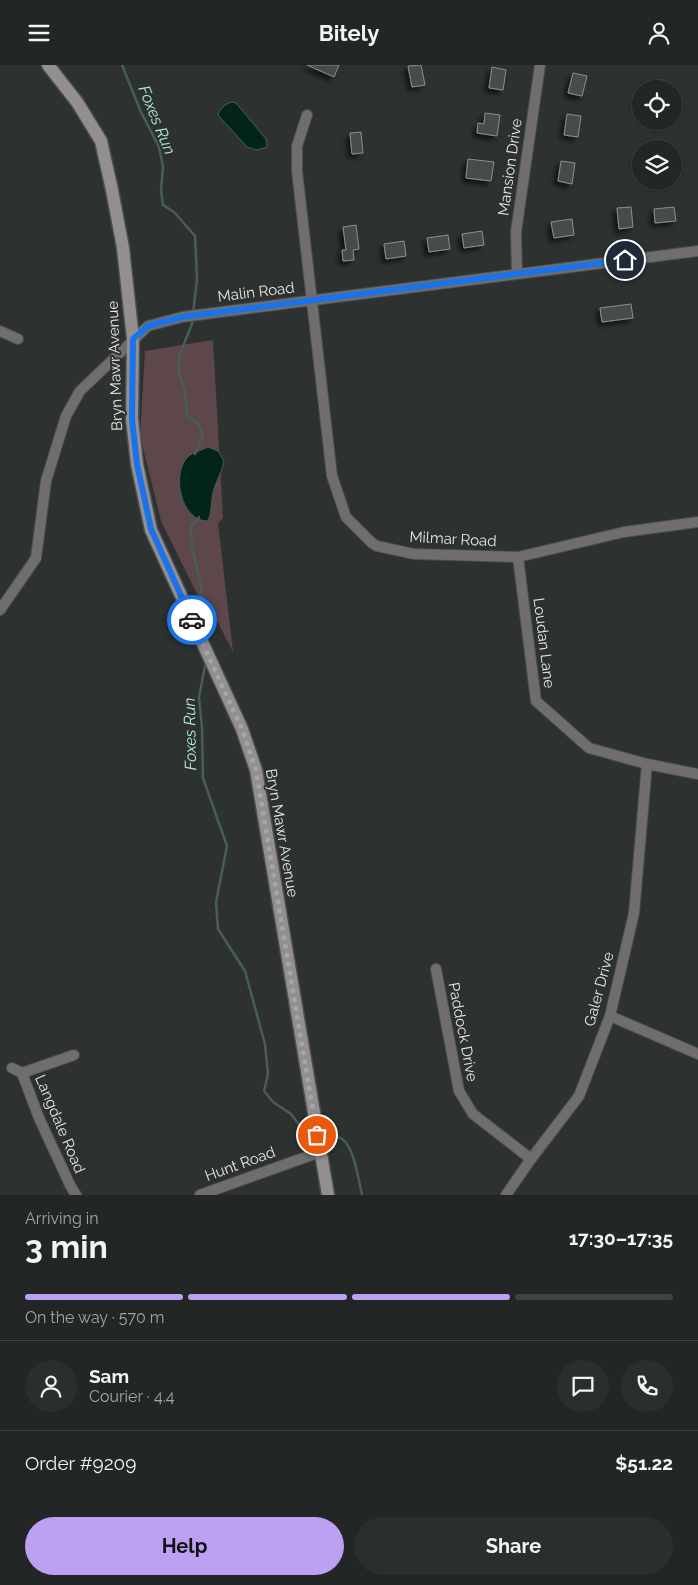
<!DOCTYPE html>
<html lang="en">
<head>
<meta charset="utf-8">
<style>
  body { margin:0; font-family:Raleway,sans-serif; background:#2a2e2c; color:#f1f3f6; height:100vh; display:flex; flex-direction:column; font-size:19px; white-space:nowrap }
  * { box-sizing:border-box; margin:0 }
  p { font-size:16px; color:#a2a5a6 }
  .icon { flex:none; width:28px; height:28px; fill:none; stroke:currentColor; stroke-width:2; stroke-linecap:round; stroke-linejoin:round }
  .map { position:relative; height:1130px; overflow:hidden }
  .drawer { display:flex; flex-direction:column; background:#222624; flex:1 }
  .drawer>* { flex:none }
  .controls { position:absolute; left:632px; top:15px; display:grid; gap:10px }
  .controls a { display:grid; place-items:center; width:50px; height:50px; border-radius:50%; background:#222624; box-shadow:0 1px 4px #0004,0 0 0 1px #3f4341; font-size:25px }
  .pin { position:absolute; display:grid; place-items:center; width:42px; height:42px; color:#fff; margin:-21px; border:2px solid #fff; border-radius:50%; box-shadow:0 1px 5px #0007 }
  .courier { position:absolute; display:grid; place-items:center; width:50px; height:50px; margin:-25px; border:4px solid #1a73e8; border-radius:50%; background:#fff; color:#222; box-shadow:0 1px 6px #0007 }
  .head em { font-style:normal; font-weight:700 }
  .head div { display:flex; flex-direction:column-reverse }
  .head { display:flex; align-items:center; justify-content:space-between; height:85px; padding:0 25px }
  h1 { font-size:32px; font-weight:700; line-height:38px }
  .bar { display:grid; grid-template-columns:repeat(4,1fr); gap:8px 5px; align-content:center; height:60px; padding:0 25px }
  .bar i { height:6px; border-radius:4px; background:#3f4341 }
  .bar .current { background:#bca0f2 }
  .bar p { grid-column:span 4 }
  .line { display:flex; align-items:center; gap:12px; padding:0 25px; border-top:1px solid #3f4341 }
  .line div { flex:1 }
  .round { display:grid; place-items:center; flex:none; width:52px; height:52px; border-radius:26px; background:#2a2e2c }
  .primary-button { display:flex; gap:10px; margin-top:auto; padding:10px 25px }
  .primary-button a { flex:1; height:58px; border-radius:30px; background:#bca0f2; color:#111; font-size:20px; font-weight:700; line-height:58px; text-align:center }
  .primary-button a+a { background:#2a2e2c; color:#f1f3f6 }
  header { display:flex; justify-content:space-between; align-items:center; height:65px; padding:0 25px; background:#222624; font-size:22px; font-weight:700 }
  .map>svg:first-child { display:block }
  .green { fill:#5e474a }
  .water { fill:#032419; stroke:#465e56 }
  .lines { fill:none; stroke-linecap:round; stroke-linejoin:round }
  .stream { stroke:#465e56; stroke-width:2.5 }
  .building { fill:#464b49; stroke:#8b908e; filter:url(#shadow) }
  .street-casing { stroke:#4a4f4d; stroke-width:12 }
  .secondary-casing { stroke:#4a4f4d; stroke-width:15 }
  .street { stroke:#706d6e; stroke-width:10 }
  .secondary { stroke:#938f90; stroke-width:12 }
  .done { stroke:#a3a7a5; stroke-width:5; stroke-dasharray:0 9 }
  .route { stroke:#1a73e8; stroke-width:6 }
  .labels { text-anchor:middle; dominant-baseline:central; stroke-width:4; stroke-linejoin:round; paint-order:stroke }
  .street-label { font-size:15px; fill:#e3e6e4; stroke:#2d3230 }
  .water-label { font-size:16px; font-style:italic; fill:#aeedd2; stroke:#2d3230 }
</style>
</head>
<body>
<header><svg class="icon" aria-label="menu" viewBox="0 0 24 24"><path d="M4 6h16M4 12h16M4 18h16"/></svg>Bitely<svg class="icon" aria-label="person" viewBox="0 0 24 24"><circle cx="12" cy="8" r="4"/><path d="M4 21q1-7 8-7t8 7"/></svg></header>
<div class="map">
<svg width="698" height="1130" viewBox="0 0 698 1130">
  <defs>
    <filter id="shadow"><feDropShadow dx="-4" dy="4" stdDeviation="2.5" flood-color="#0009"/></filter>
  </defs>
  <rect width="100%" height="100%" fill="#2d3230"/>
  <path class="green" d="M213,275L223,453L218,458L233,587L206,534L200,535L161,456L140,371L145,286Z"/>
  <g class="water">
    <path d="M232,37L236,38L266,74L267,82L257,85L247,82L218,50C220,43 225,39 232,37Z"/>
    <path d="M208,382L218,386L224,396C222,408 216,416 213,427C211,437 212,446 208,456C180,457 170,405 190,390C195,387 202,385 208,382Z"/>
  </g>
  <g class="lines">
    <g class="stream">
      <path d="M122,0L141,47L159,82L163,102L161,125L163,140L174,147L195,171L197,214L193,249"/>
      <path d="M192,254V259L179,291V308L185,326L187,351L197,357L203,370L195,389"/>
      <path d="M199,452L197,456L191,459L192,483L201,519L205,571"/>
      <path d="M206,596L199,632L202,663L203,713L227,781L216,837L218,864L245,906L265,979L268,1009L264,1026L273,1037L291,1049L300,1061L312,1067"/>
      <path d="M323,1069C329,1070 337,1070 342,1074C354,1081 359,1117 362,1130"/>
    </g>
  </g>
  <g class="building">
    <path d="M307,0H339L334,12Z"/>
    <path d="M421,0L425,20L412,22L408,1Z"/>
    <path d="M492,2L506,5L503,25L489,23Z"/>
    <path d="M573,8L587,11L582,31L568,28Z"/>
    <path d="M485,48L500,50L497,71L477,68L478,58L484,59Z"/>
    <path d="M567,49L581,51L578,72L564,70Z"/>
    <path d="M361,67L363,88L352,89L350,68Z"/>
    <path d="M468,94L494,97L491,116L466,113Z"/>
    <path d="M561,96L575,98L572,119L558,116Z"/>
    <path d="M631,142L633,162L619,164L617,143Z"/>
    <path d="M674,142L676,156L655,158L654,144Z"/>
    <path d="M572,154L574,170L554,173L551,157Z"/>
    <path d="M356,160L359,184L353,185L354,195L343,196L342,185H346L343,162Z"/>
    <path d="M482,166L484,180L464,183L462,169Z"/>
    <path d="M448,170L450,184L429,187L427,173Z"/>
    <path d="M404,176L406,191L386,194L384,179Z"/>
    <path d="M631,239L633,253L602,257L600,243Z"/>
  </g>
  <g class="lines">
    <g class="street-casing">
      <g id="street">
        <path d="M307,50L297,81V106L332,411L346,452L372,478L377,481L414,489L518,492L624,467L698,457"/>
        <path d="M517,208L516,167L540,0"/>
        <path d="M0,266L18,274"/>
        <path d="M518,492L536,636L589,683L647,699L698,709"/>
        <path d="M0,545L36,493L46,416L66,351L80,326L148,261L182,252L698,186"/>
        <path d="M436,904L459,1026L473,1049L531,1094"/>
        <path d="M610,951L698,989"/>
        <path d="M12,1003L22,1008L39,1053L70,1120L76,1130"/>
        <path d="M22,1008L74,990"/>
        <path d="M200,1130L320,1087"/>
        <path d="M506,1130L531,1094L579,1031L610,951L634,848L647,699"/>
      </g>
    </g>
    <g class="secondary-casing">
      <path id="secondary" d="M48,0L77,37L101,76L112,125L123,183L133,274L132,354L137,399L151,465L242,664L256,705L328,1130"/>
    </g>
    <use href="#street" class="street"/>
    <use href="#secondary" class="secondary"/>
  </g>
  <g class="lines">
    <path class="done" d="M192,555L242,664L256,705L317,1070"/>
    <path class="route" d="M192,555L151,464L137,399L132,354L133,274L148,261L182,252L625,195"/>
  </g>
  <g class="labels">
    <g class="street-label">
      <text transform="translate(510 102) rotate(-82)">Mansion Drive</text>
      <text transform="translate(256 227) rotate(-7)">Malin Road</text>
      <text transform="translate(115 301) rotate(-92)">Bryn Mawr Avenue</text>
      <text transform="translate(453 474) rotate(3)">Milmar Road</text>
      <text transform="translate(544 578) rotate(83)">Loudan Lane</text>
      <text transform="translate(282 768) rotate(80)">Bryn Mawr Avenue</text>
      <text transform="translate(599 924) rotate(-75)">Galer Drive</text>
      <text transform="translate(463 967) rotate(79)">Paddock Drive</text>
      <text transform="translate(60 1059) rotate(67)">Langdale Road</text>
      <text transform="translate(240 1099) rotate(-20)">Hunt Road</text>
    </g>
    <g class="water-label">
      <text transform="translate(157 55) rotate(68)">Foxes Run</text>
      <text transform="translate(190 669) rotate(-91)">Foxes Run</text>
    </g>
  </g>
</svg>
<div class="controls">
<a><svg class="icon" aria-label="locate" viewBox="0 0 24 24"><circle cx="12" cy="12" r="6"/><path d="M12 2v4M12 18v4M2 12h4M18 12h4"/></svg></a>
<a><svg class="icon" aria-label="layers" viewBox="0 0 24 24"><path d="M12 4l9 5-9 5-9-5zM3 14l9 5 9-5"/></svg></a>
</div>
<div class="pin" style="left:317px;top:1070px;background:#ea580c"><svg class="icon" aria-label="bag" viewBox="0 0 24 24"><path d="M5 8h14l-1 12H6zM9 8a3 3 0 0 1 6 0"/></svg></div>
<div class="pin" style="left:625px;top:195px;background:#1f2937"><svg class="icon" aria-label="home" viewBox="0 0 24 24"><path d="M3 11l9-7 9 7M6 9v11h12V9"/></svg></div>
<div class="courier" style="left:192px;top:555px"><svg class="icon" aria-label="car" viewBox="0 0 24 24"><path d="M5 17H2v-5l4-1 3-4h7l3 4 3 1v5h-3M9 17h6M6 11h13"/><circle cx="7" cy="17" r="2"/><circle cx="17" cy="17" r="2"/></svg></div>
</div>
<section class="drawer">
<div class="head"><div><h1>3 min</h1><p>Arriving in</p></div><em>17:30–17:35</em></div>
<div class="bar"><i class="current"></i><i class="current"></i><i class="current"></i><i></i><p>On the way · 570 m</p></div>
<div class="line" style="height:90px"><a class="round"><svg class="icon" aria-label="person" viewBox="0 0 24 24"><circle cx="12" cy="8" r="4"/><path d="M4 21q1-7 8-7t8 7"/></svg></a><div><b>Sam</b><p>Courier · 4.4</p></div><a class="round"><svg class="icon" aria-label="chat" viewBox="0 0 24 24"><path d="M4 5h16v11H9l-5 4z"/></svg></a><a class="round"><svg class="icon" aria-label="phone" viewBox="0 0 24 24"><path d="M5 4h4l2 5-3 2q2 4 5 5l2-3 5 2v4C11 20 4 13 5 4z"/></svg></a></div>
<div class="line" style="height:65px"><div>Order #9209</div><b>$51.22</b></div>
<div class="primary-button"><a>Help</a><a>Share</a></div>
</section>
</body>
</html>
